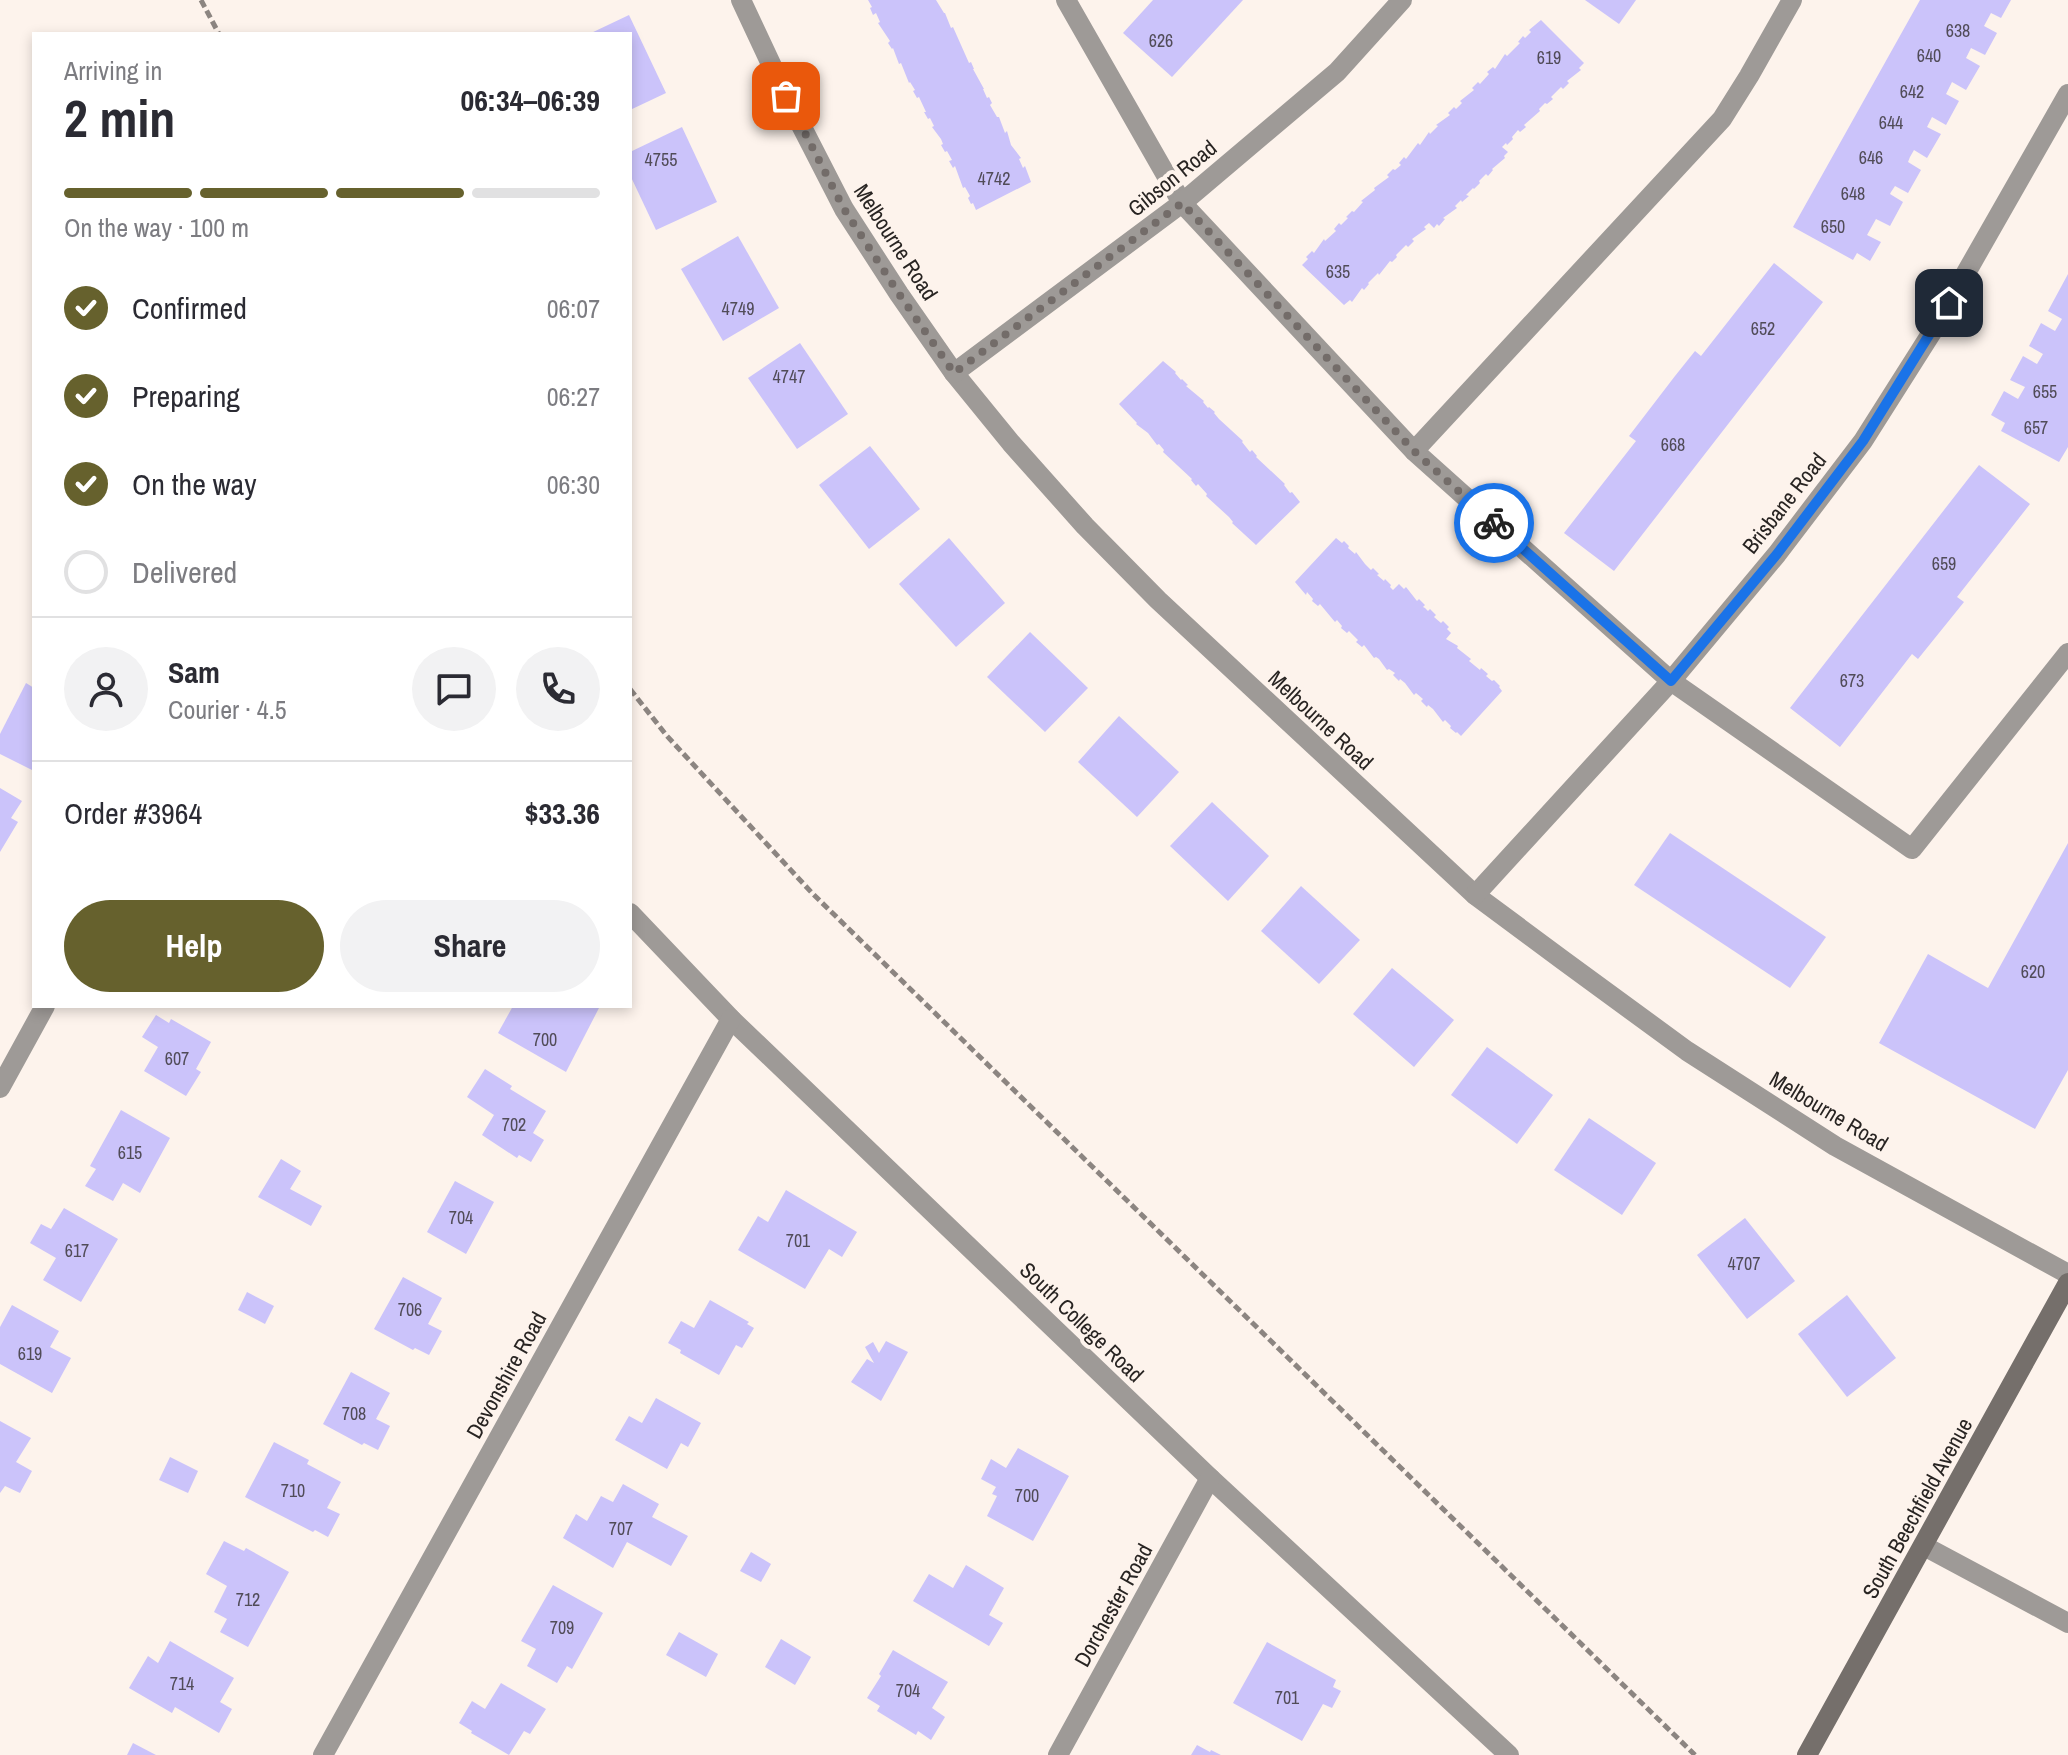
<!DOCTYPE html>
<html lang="en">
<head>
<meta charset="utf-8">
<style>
  body { margin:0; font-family:"Archivo Narrow",sans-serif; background:#f2f2f3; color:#2b2b33; height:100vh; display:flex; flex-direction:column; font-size:30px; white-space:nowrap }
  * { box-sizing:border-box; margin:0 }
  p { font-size:26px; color:#7c7c81 }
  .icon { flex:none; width:44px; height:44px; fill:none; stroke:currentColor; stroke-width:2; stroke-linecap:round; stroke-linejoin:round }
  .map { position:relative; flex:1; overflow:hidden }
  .drawer { position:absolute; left:32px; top:32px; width:600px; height:976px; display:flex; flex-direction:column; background:#fff; border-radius:0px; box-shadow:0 4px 12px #0003 }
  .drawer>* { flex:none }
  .pin { position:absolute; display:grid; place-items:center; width:68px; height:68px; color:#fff; margin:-34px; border-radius:16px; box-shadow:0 4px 12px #0006 }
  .courier { position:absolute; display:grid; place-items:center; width:80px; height:80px; margin:-40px; border:6px solid #1a73e8; border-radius:50%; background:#fff; color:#222; box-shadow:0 2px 10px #0007 }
  .headline em { font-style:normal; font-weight:700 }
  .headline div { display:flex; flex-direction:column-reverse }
  .headline { display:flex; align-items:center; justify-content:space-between; height:136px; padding:0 32px }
  h1 { font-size:52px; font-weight:700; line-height:60px }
  .bar { display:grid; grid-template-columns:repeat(4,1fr); gap:12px 8px; align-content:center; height:96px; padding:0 32px }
  .bar i { height:10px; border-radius:6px; background:#e1e1e2 }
  .bar .selected { background:#66612d }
  .bar p { grid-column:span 4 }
  .line { display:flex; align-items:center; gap:20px; padding:0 32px; border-top:2px solid #e1e1e2 }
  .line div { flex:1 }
  .round { display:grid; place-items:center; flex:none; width:84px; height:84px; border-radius:42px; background:#f2f2f3 }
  ol { padding:0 32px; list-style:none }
  li { display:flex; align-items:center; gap:24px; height:88px }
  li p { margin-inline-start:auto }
  li .icon { padding:8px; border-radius:50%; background:#66612d; color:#fff; stroke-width:4 }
  li:last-child { color:#7c7c81 }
  li i { width:44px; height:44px; border:4px solid #e1e1e2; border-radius:50% }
  .primary-button { display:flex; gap:16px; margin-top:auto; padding:16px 32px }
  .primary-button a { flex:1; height:92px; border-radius:48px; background:#66612d; color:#fff; font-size:32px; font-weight:700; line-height:92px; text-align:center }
  .primary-button a+a { background:#f2f2f3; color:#2b2b33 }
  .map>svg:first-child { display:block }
  .building { fill:#cbc3fa }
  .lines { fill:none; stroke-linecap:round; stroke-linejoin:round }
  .path { stroke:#8c8581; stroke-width:5; stroke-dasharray:8 4; stroke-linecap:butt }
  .lane { stroke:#9e9a97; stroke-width:20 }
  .street { stroke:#9e9a97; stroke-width:20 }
  .secondary { stroke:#756f6b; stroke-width:20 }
  .done { stroke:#736c69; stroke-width:8; stroke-dasharray:0 14.4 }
  .route { stroke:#1a73e8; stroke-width:10 }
  .labels { text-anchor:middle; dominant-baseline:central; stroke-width:8; stroke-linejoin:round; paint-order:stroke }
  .number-label { font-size:18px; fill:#514c58 }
  .street-label { font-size:22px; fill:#282422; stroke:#fdf3ec }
</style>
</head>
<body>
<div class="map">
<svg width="2068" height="1755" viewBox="0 0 2068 1755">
  <rect width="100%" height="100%" fill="#fdf3ec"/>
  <g class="building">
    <path d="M868,0H936L944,13H945L951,28L953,27L969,63L971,62L974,69H973L984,89H983L987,98L989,97L992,103L990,105L997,117H999L1005,133L1007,131L1011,145L1021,158L1019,159L1023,168L1025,166L1031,182L976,210L973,203L971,204L968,198L970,196L965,187L963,188L955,166L953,168L949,161L952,160L947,151L945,152L941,145L943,144L941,139L932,127L934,126L930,118L928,119L924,112H926L919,97L917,98L913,91L915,90L910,82L909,83L901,63L899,64L893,48L892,49L888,43L890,41L878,23L880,22L876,13L873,15L870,8L872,7Z"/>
    <path d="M1153,0H1243L1172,77L1123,33Z"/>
    <path d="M1585,0H1636L1619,24Z"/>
    <path d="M1920,0H2011L2001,18L1991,13L1984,26L1997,33L1985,55L1971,48L1966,58L1980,66L1966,90L1952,82L1946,94L1959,101L1946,125L1932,117L1927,127L1941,134L1927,158L1914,150L1910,157L1908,162L1921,170L1908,193L1895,186L1891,192L1890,194L1903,202L1890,226L1876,219L1867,235L1881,242L1870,261L1857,253L1853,260L1793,227Z"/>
    <path d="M629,15L666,93L630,110V34H589Z"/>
    <path d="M1541,20L1584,63L1579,68L1581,70L1567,81L1569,83L1563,89L1561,87L1551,97L1553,99L1547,104L1545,103L1539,109L1540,111L1524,125L1526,127L1520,132L1518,130L1512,137L1513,139L1507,145L1506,143L1502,147L1508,152L1504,156L1505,158L1492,169L1493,170L1488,176L1486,174L1479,181L1480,183L1474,189L1473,188L1466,195L1469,196L1462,202L1461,200L1455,206L1457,208L1443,218L1445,219L1439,226L1437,224L1434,228L1429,223L1424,227L1426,229L1412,239L1414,241L1408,247L1406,245L1396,255L1397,257L1392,262L1390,261L1379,275L1378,273L1368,283L1369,284L1364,290L1362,288L1352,302L1350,300L1344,305L1302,265L1308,259L1306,257L1312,251L1314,253L1324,239L1325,241L1336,231L1334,229L1339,223L1341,225L1348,218L1346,217L1352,211L1354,212L1363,202L1361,201L1375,190L1374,188L1389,177L1387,175L1393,169L1395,170L1401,165L1399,163L1404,157L1406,159L1418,143L1420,145L1429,132L1430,134L1438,126L1436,125L1450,115L1448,113L1454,107L1456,109L1462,103L1460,101L1474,90L1472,88L1478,82L1480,84L1489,74L1487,72L1493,67L1495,69L1505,54L1507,56L1520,43L1518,42L1523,36L1525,38L1531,32L1529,30Z"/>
    <path d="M682,127L717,202L656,230L630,175V152Z"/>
    <path d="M738,236L779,308L723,341L681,269Z"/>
    <path d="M1774,263L1823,302L1614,571L1564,533L1636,441L1629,436L1675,376L1695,351L1701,356Z"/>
    <path d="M2068,274V447L2059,462L2001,431L2005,423L1991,415L2004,391L2018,399L2025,387L2010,380L2023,356L2037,364L2043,354L2029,346L2041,323L2055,331L2062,319L2048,311Z"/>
    <path d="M800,343L848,414L797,449L748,378Z"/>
    <path d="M1163,361L1176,372L1175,373L1181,380L1182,379L1188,385L1186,386L1204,401L1203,402L1208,408L1209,407L1215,412L1214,413L1219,419L1243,441L1242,442L1250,452L1252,450L1257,456L1256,457L1285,484L1284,485L1290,493L1292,492L1300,502L1256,545L1232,523L1233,522L1229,517L1206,496L1207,494L1198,484L1196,486L1191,480L1192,479L1163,452L1164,450L1159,444L1157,445L1148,433L1136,424L1137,423L1119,404Z"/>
    <path d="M870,446L920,509L869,549L819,485Z"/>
    <path d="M1979,465L2030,504L1957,597L1964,602L1918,659L1912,654L1840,747L1790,708Z"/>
    <path d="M949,538L1005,603L956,647L899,584Z"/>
    <path d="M1336,538L1342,543L1344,541L1349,546L1348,548L1355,554L1356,552L1365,564L1371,570L1373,568L1379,574L1377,575L1384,581L1385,579L1391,585L1390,587L1393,590L1399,584L1404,589L1406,587L1417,601L1419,599L1425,605L1423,607L1425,608L1428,611L1430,609L1436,615L1434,617L1441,623L1443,621L1449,627L1447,629L1451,633L1446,639L1458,646L1457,648L1471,659L1469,661L1480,670L1481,668L1488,674L1486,676L1492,681L1494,680L1500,686L1499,687L1502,691L1461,736L1457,732L1456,733L1450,728L1451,726L1445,720L1443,722L1433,709L1428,705L1427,707L1421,701L1423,699L1416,693L1414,695L1405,683L1400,679L1399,681L1393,675L1395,673L1389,669L1387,670L1379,659L1376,657L1374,658L1364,645L1362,647L1356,642L1358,640L1349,631L1347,633L1341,628L1342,626L1337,620L1335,622L1320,604L1318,606L1312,601L1313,599L1307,592L1306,595L1295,582Z"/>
    <path d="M1030,632L1088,688L1045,732L987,677Z"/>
    <path d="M26,683L34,688V771L0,754V734Z"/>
    <path d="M1119,716L1179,772L1137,817L1078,762Z"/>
    <path d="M0,788L22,801L11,818L18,822L0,852Z"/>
    <path d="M1212,802L1269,856L1228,901L1170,846Z"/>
    <path d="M1670,833L1826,937L1790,988L1634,885Z"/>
    <path d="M2068,843V1070L2035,1129L1879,1043L1928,954L1988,988Z"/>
    <path d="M1301,886L1360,940L1319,984L1261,931Z"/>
    <path d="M1392,968L1454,1020L1414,1067L1353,1014Z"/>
    <path d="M513,1006H600L566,1072L498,1033Z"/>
    <path d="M156,1015L169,1023L171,1019L211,1042L196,1069L201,1072L186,1096L144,1071L158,1047L142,1037Z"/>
    <path d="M1487,1047L1553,1095L1517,1144L1451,1095Z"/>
    <path d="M485,1069L512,1086L510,1089L546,1111L533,1133L544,1140L531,1162L519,1155L517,1158L482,1135L494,1115L467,1097Z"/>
    <path d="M121,1110L170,1138L140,1193L123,1183L113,1201L85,1186L96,1169L90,1166Z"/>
    <path d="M1589,1118L1656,1163L1622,1215L1554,1170Z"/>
    <path d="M281,1159L301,1171L290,1189L322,1206L311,1226L258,1197Z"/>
    <path d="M455,1181L494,1202L466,1254L427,1232Z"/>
    <path d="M786,1190L857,1232L842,1257L829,1249L805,1289L738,1250L758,1216L768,1222Z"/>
    <path d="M64,1208L118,1239L81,1302L43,1280L56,1258L30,1243L41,1224L51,1229Z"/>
    <path d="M1745,1218L1795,1281L1747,1319L1697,1255Z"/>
    <path d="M403,1277L442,1298L428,1324L442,1331L429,1355L415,1348L413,1350L374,1329Z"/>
    <path d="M247,1292L274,1306L265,1324L238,1310Z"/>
    <path d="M1847,1295L1896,1358L1847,1397L1798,1334Z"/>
    <path d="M710,1300L749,1322L747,1324L754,1328L742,1348L736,1345L719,1375L680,1353L681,1350L668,1343L681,1321L694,1328Z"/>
    <path d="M12,1305L59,1331L50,1347L71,1358L52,1393L0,1364V1327Z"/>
    <path d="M886,1341L908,1352L881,1401L851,1382L867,1359L874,1363L865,1347L873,1342L879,1353Z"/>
    <path d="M351,1372L390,1393L376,1419L390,1426L378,1450L364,1443L362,1445L323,1424Z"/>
    <path d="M656,1398L701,1423L688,1447L681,1443L667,1469L615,1440L629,1416L642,1423Z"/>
    <path d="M0,1421L31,1438L16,1462L32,1471L20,1493L5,1486L0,1493Z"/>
    <path d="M274,1442L309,1460L307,1464L341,1482L327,1508L340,1514L328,1537L315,1530L313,1532L245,1497Z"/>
    <path d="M1018,1448L1069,1476L1033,1541L987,1516L997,1496L992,1494L996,1487L981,1479L991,1459L1006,1468Z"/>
    <path d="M170,1457L198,1471L188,1493L159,1480Z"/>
    <path d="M623,1484L659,1504L652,1517L688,1536L671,1566L627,1542L613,1568L563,1538L576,1514L587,1521L601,1496L613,1502Z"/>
    <path d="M224,1541L244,1551L246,1548L289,1572L248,1647L220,1632L227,1619L214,1612L227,1586L206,1574Z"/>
    <path d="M751,1552L771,1564L761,1582L740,1571Z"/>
    <path d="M966,1565L1004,1588L989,1615L1003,1623L989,1646L913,1601L929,1574L953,1588Z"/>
    <path d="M553,1585L603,1613L572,1669L567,1666L557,1683L527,1666L536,1649L521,1641Z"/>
    <path d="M679,1632L718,1654L706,1677L666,1655Z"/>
    <path d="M781,1639L811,1657L795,1685L765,1667Z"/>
    <path d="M170,1641L234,1678L220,1702L232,1709L219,1733L175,1707L172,1713L129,1688L148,1656L158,1663Z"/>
    <path d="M1267,1642L1336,1680L1333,1687L1341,1691L1332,1708L1323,1704L1302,1741L1233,1703Z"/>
    <path d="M893,1650L948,1682L932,1708L945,1717L931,1740L918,1731L916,1735L877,1711L880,1706L867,1698L881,1676L879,1674Z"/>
    <path d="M501,1683L546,1709L530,1734L524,1731L509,1755L471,1733L472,1731L459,1723L472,1701L485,1709Z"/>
    <path d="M133,1743L156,1755H127Z"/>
    <path d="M1197,1745L1210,1752L1211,1750L1221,1755H1191Z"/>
  </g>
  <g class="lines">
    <g class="path">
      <path d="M201,0L219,34"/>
      <path d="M630,689L667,736L812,893L1695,1755"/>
    </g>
    <g class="lane">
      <path d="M1066,0L1182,203L1414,451L1671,681L1912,849L2068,653"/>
      <path d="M1414,451L1722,119L1749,76L1792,0"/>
      <path d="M1924,1546L2068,1623"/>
    </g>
    <g class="street">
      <path d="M741,0L786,96L844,209L899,294L954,373L1011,443L1085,526L1158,600L1475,895L1564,961L1687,1051L1835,1146L2068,1274"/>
      <path d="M954,373L1182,203L1337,72L1402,0"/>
      <path d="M1475,895L1671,681L1777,554L1863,441L1934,329L2068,94"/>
      <path d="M630,913L731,1019L1210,1478L1509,1755"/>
      <path d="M0,1088L45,1006"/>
      <path d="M323,1755L731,1019"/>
      <path d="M1058,1755L1210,1478"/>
    </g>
    <path class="secondary" d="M1807,1755L2068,1283"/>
  </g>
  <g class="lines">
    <path class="done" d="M786,96L844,209L899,294L954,373L1182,203L1414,451L1494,523"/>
    <path class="route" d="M1494,523L1671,681L1777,554L1863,441L1949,303"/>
  </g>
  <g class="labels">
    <g class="number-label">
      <text x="1958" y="30">638</text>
      <text x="1161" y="40">626</text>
      <text x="1929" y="55">640</text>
      <text x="1549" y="57">619</text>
      <text x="1912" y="91">642</text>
      <text x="1891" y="122">644</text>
      <text x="1871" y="157">646</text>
      <text x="661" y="159">4755</text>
      <text x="994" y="178">4742</text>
      <text x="1853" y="193">648</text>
      <text x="1833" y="226">650</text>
      <text x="1338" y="271">635</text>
      <text x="738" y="308">4749</text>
      <text x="1763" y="328">652</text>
      <text x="789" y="376">4747</text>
      <text x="2045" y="391">655</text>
      <text x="2036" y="427">657</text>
      <text x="1673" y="444">668</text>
      <text x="1944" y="563">659</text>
      <text x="1852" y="680">673</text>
      <text x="2033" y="971">620</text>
      <text x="545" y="1039">700</text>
      <text x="177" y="1058">607</text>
      <text x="514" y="1124">702</text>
      <text x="130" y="1152">615</text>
      <text x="461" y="1217">704</text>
      <text x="798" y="1240">701</text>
      <text x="77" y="1250">617</text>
      <text x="1744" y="1263">4707</text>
      <text x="410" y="1309">706</text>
      <text x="30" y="1353">619</text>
      <text x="354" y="1413">708</text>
      <text x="293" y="1490">710</text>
      <text x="1027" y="1495">700</text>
      <text x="621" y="1528">707</text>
      <text x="248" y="1599">712</text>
      <text x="562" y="1627">709</text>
      <text x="182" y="1683">714</text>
      <text x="908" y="1690">704</text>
      <text x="1287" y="1697">701</text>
    </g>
    <g class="street-label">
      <text transform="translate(1172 178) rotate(-39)">Gibson Road</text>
      <text transform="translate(896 242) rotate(57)">Melbourne Road</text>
      <text transform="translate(1784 503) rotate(-52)">Brisbane Road</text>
      <text transform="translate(1321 720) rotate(43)">Melbourne Road</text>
      <text transform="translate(1829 1111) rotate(31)">Melbourne Road</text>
      <text transform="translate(1082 1322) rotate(44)">South College Road</text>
      <text transform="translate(506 1375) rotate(-61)">Devonshire Road</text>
      <text transform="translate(1917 1508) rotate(-61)">South Beechfield Avenue</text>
      <text transform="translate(1113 1605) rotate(-61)">Dorchester Road</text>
    </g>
  </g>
</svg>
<div class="pin" style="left:786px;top:96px;background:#ea580c"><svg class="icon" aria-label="bag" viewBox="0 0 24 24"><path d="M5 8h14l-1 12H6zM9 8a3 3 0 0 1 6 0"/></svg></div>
<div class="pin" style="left:1949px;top:303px;background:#1f2937"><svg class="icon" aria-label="home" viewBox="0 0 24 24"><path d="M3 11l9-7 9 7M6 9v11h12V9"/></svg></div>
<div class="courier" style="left:1494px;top:523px"><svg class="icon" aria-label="bike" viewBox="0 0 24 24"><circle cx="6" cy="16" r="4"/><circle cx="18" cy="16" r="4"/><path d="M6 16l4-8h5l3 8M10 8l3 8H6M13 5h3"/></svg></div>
<section class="drawer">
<div class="headline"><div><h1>2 min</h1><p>Arriving in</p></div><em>06:34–06:39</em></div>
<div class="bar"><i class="selected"></i><i class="selected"></i><i class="selected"></i><i></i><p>On the way · 100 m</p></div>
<ol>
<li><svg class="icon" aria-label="check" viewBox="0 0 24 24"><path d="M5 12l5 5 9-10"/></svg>Confirmed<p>06:07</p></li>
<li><svg class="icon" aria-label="check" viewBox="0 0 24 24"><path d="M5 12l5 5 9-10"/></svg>Preparing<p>06:27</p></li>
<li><svg class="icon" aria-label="check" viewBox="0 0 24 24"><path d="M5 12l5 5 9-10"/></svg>On the way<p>06:30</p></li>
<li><i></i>Delivered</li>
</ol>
<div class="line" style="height:144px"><a class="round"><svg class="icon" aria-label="person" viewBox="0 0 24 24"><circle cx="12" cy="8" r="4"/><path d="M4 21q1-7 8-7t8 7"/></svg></a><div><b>Sam</b><p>Courier · 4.5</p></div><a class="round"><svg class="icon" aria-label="chat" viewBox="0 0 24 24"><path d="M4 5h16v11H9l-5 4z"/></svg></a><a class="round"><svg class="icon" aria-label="phone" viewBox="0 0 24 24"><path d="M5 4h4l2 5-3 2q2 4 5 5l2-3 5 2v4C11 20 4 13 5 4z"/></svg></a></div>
<div class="line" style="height:104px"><div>Order #3964</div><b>$33.36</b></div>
<div class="primary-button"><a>Help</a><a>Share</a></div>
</section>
</div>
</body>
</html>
